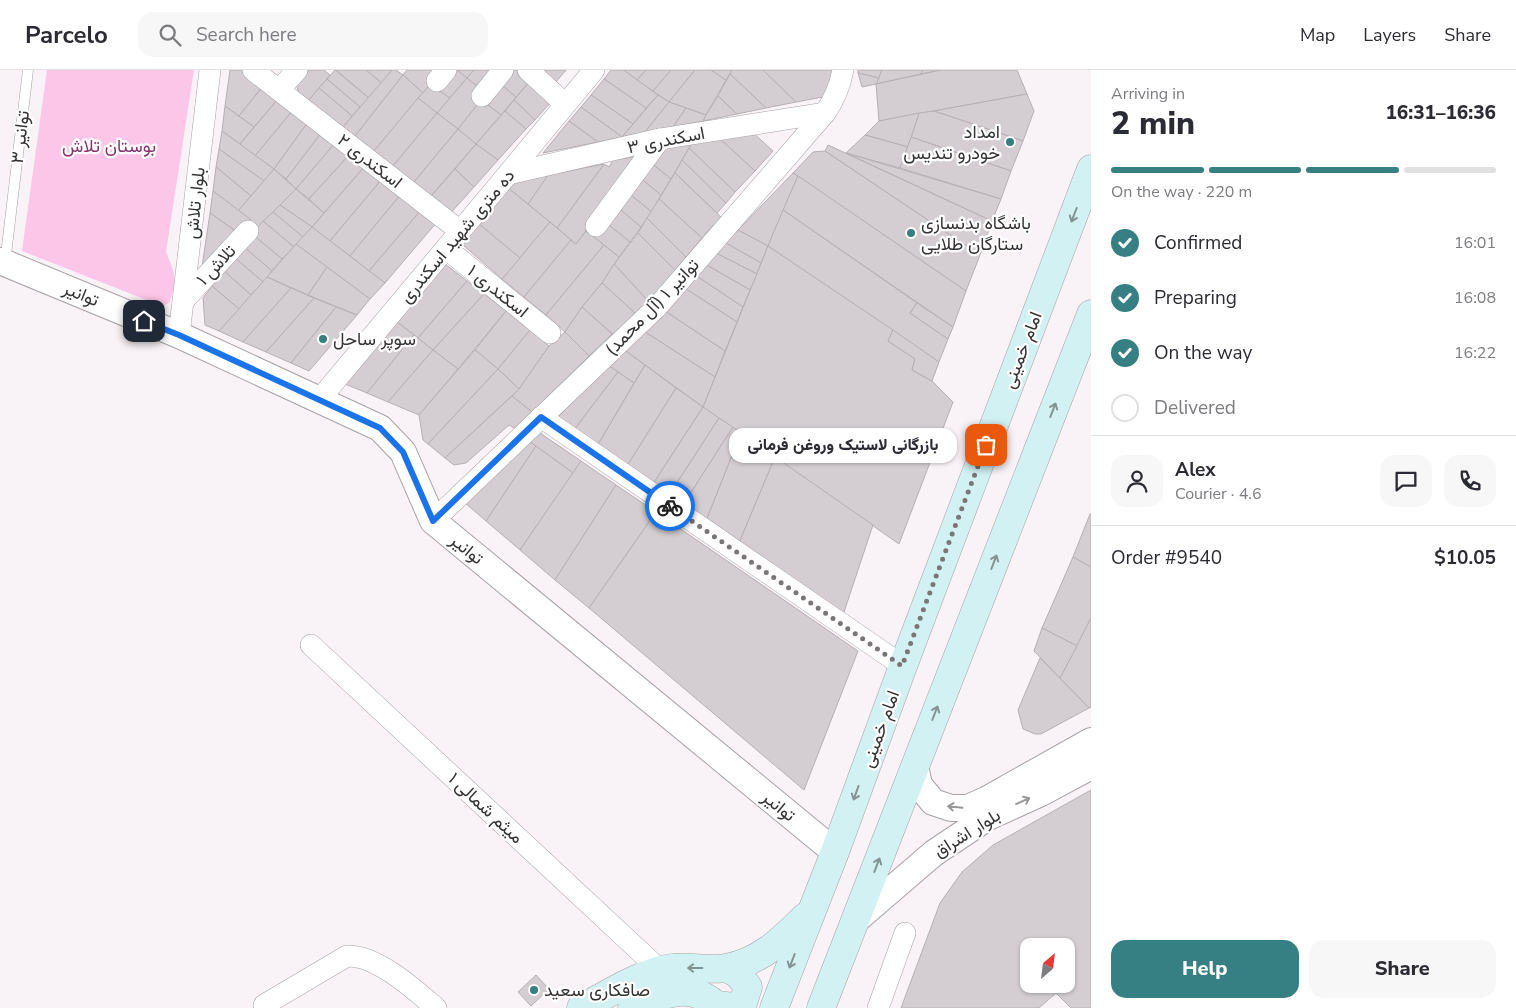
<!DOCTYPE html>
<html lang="en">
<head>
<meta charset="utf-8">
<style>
  body { margin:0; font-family:"Nunito Sans",Vazirmatn,sans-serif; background:#f7f7f7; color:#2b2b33; height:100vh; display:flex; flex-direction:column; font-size:19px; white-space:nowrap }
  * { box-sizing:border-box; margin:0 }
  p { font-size:16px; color:#7c7c81 }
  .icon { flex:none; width:28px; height:28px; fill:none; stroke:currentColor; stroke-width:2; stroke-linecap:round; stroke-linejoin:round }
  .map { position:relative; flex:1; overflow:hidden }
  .drawer { display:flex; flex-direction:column; background:#fff; width:425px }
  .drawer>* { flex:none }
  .needle { width:32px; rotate:28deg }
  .buttons { position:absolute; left:1020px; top:868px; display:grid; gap:10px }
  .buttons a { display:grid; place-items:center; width:55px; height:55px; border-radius:10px; background:#fff; box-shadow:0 1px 4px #0004; font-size:25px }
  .pin { position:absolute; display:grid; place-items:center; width:42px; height:42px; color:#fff; margin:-21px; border-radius:10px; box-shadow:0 2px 8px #0006 }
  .courier { position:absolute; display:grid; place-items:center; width:50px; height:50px; margin:-25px; border:4px solid #1a73e8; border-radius:50%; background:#fff; color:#222; box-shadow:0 1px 6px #0007 }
  .bubble { position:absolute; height:35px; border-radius:15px; background:#fff; box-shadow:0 1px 4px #0004; font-size:16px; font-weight:800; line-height:35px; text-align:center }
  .overview em { font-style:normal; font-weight:800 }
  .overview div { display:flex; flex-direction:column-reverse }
  .overview { display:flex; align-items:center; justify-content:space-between; height:85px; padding:0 20px }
  h1 { font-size:32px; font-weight:800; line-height:38px }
  .bar { display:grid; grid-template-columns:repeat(4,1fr); gap:8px 5px; align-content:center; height:60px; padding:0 20px }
  .bar i { height:6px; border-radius:4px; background:#e1e1e2 }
  .bar .on { background:#367f82 }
  .bar p { grid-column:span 4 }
  .line { display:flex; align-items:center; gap:12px; padding:0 20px; border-top:1px solid #e1e1e2 }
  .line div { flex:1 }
  .round { display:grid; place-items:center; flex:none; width:52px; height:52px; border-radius:15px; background:#f7f7f7 }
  ol { padding:0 20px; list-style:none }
  li { display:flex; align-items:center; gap:15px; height:55px }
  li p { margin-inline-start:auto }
  li .icon { padding:5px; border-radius:50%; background:#367f82; color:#fff; stroke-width:4 }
  li:last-child { color:#7c7c81 }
  li i { width:28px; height:28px; border:2px solid #e1e1e2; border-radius:50% }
  .action { display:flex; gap:10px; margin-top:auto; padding:10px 20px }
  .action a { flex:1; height:58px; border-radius:15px; background:#367f82; color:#fff; font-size:20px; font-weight:800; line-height:58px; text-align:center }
  .action a+a { background:#f7f7f7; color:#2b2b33 }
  header { display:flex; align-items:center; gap:30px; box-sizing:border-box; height:70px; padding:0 25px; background:#fff; border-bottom:1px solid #e1e1e2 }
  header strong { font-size:24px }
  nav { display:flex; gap:28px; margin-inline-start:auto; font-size:18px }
  .search { width:350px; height:45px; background:#f7f7f7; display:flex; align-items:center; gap:12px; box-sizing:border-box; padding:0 18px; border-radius:15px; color:#7c7c81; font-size:19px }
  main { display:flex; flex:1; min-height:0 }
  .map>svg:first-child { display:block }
  .green { fill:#fcc6e8 }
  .building { fill:#d4ced2; stroke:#b6afb3; fill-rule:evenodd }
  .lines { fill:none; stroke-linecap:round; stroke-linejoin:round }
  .service-casing { stroke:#a8a2a6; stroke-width:11 }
  .minor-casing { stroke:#a8a2a6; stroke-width:22 }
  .tertiary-casing { stroke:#a8a2a6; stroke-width:28 }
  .secondary-casing { stroke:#a8a2a6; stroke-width:29 }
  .service { stroke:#fff; stroke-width:10 }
  .minor { stroke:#fff; stroke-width:21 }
  .tertiary { stroke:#fff; stroke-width:26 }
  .secondary { stroke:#d2f1f2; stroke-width:28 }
  .oneway { stroke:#849293 }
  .oneway2 { stroke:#9a989a }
  .done { stroke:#7a7578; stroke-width:5; stroke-dasharray:0 9 }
  .route { stroke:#1a73e8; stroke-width:6 }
  .poi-dot { fill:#367f82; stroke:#fff; stroke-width:2 }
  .labels { text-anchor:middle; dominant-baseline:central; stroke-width:4.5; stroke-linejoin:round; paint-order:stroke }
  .poi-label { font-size:18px; fill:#353234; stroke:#fff; text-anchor:start }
  .street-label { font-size:18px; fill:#353234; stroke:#fff }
  .park-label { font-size:18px; fill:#84346d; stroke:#fff }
</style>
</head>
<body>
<header>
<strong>Parcelo</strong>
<div class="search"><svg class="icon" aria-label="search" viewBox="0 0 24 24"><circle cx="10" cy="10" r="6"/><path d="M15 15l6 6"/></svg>Search here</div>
<nav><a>Map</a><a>Layers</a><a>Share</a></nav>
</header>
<main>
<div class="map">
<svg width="1091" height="938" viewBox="0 0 1091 938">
  <rect width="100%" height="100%" fill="#f9f2f6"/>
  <path class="green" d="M47,0H194L166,182C175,204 178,210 169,233L162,236L22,181Z"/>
  <g class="building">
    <path d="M230,0H242L263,16L239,46L225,36Z"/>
    <path d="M309,0H324L330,5L309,30L299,23L296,14Z"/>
    <path d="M335,0L369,28L360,37L327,9Z"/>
    <path d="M336,0H366L382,13L369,28Z"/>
    <path d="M366,0H392L382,13Z"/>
    <path d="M392,0H396L403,5L355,66L343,57Z"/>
    <path d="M407,0H442L423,23L403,5Z"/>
    <path d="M451,0H457L467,8L450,28L435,18Z"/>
    <path d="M457,0H474L467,8Z"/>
    <path d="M474,0H500L483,21L467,8Z"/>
    <path d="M510,0H518L530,11L516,27L499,13Z"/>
    <path d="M542,0H566L555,13Z"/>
    <path d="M611,0H624L658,25L646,38L604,9Z"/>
    <path d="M624,0H646L637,10Z"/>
    <path d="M646,0H671L653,21L637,10Z"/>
    <path d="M671,0H695L669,32L653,21Z"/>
    <path d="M695,0H711L726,10L706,45L669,32Z"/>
    <path d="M711,0H732L726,10Z"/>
    <path d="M732,0H763L796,32L766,38L730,4Z"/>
    <path d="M763,0H836L828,26L796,32Z"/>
    <path d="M858,0H882L879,8L858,3Z"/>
    <path d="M882,0H923L921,4L876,14Z"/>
    <path d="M923,0H941L921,4Z"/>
    <path d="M941,0H1017L1027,24L879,51L876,14Z"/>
    <path d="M858,3L879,8L876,14L862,17Z"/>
    <path d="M730,4L766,38L737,44L718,26Z"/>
    <path d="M403,5L423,23L374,81L355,66Z"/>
    <path d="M467,8L483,21L481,30L458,59L437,43Z"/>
    <path d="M327,9L360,37L352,46L319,18Z"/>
    <path d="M604,9L646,38L633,54L591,25Z"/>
    <path d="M530,11L551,32L535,50L514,30Z"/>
    <path d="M433,12L435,18L450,28L437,43L418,28Z"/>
    <path d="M499,13L516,27L501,45L484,32Z"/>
    <path d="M263,16L279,28L254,57L239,46Z"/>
    <path d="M319,18L352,46L343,57L309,30Z"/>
    <path d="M1027,24L1034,41L1023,71L934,41Z"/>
    <path d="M591,25L633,54L622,67L581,37Z"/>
    <path d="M658,25L669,32L645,62L622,67Z"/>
    <path d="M718,26L737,44L703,51L706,45Z"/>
    <path d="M279,28L293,40L255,86L240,74Z"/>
    <path d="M418,28L437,43L393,96L374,81Z"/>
    <path d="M481,30L501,45L476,74L458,59Z"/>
    <path d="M514,30L535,50L526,59L505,41Z"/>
    <path d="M669,32L686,38L673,57L645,62Z"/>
    <path d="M225,36L254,57L240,74L222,61Z"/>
    <path d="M581,37L622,67L598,72L569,51Z"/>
    <path d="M686,38L706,45L703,51L673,57Z"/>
    <path d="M293,40L308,52L274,99L255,86Z"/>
    <path d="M505,41L526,59L498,90L476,74Z"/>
    <path d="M934,41L1023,71L1011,101L911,67L919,43Z"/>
    <path d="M437,43L458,59L414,112L393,96Z"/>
    <path d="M919,43L908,77L865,65L879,51Z"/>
    <path d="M569,51L598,72L543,83Z"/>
    <path d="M308,52L322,62L286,109L274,99Z"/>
    <path d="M458,59L476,74L431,126L414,112Z"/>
    <path d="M222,61L274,99L264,111L219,79Z"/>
    <path d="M751,61L773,81L755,101L718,67Z"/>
    <path d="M322,62L335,73L296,119L286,109Z"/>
    <path d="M865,65L908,77L900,98L846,83Z"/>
    <path d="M718,67L755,101L735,122L689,78L693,71Z"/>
    <path d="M911,67L1011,101L1001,129L900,98Z"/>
    <path d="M693,71L671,109L650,92L662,76Z"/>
    <path d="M335,73L350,84L309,129L296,119Z"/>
    <path d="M476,74L498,90L474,117L455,99Z"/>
    <path d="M828,75L992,151L980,185L825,81Z"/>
    <path d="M689,78L735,122L726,133L682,90Z"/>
    <path d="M219,79L264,111L251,126L216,97Z"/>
    <path d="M825,81L980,185L966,221L793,103L813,82Z"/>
    <path d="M846,83L1001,129L992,151Z"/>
    <path d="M350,84L365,96L324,143L309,129Z"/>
    <path d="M641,86L576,174L557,158L604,94L609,97L613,90Z"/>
    <path d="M682,90L726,133L717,143L675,103Z"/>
    <path d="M650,92L671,109L661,125L639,107Z"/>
    <path d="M604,94L557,158L528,134L548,105Z"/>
    <path d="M365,96L382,109L330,171L312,157Z"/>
    <path d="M216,97L251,126L238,141L213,121Z"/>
    <path d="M274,99L296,119L257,158L250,149L238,141Z"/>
    <path d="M455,99L474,117L448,146L431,126Z"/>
    <path d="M675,103L724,150L717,158L713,155L702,168L659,129Z"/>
    <path d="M793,103L798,106L768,176L738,160Z"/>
    <path d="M548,105L528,134L508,118L515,108Z"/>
    <path d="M798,106L966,221L953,257L783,140Z"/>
    <path d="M639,107L661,125L652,142L627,122Z"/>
    <path d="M382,109L401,124L350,186L330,171Z"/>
    <path d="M508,118L550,152L520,188L479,154Z"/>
    <path d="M296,119L324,143L312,157L280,135Z"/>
    <path d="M213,121L250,149L237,162L210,143Z"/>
    <path d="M627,122L652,142L641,157L616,136Z"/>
    <path d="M401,124L421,140L369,201L350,186Z"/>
    <path d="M659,129L702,168L686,187L647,148Z"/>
    <path d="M280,135L312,157L303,167L273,142Z"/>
    <path d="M616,136L641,157L630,172L605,152Z"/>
    <path d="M421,140L437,152L385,213L369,201Z"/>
    <path d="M783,140L917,233L910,243L948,269L939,292L768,176Z"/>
    <path d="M273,142L303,167L294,177L263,151Z"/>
    <path d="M210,143L237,162L202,197Z"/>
    <path d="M647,148L686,187L675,200L638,163Z"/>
    <path d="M263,151L294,177L282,189L252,164Z"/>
    <path d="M550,152L571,170L524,227L502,209Z"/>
    <path d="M605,152L630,172L619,187L591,165Z"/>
    <path d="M479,154L520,188L502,209L463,175Z"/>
    <path d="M312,157L385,213L370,229L296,174Z"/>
    <path d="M738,160L768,176L761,193L726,173Z"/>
    <path d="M586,161L604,175L546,245L524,227L571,170L576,174Z"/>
    <path d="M638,163L675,200L649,232L614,194Z"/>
    <path d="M252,164L282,189L272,201L243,176Z"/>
    <path d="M726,173L761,193L757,204L716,183Z"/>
    <path d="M296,174L327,197L308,225L267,207Z"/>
    <path d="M604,175L619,187L602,213L582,237L565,262L546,245Z"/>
    <path d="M243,176L272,201L263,212L234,187Z"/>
    <path d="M768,176L893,260L888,271L915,289L912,300L932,311L953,332L899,474L703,337Z"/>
    <path d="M716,183L757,204L750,220L705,194Z"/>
    <path d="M234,187L263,212L251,225L224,201Z"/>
    <path d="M445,194L467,211L418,268L397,252Z"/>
    <path d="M614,194L649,232L637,245L602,213Z"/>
    <path d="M705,194L750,220L743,237L695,205Z"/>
    <path d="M327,197L370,229L357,245L308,225Z"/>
    <path d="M224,201L251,225L239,239L212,216Z"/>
    <path d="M695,205L743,237L737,252L683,217Z"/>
    <path d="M267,207L291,218L243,272L219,261Z"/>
    <path d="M467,211L484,224L433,280L418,268Z"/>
    <path d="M602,213L637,245L616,267L582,237Z"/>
    <path d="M212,216L239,239L219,261L205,255L203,228Z"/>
    <path d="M683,217L737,252L725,281L662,239Z"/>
    <path d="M291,218L314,228L266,282L243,272Z"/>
    <path d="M484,224L506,241L458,299L433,280Z"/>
    <path d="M314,228L336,237L291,293L266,282Z"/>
    <path d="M917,233L953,257L948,269L910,243Z"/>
    <path d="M336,237L357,245L309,301L291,293Z"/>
    <path d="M582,237L612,264L589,286L565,262Z"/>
    <path d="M662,239L725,281L715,307L642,260Z"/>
    <path d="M506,241L530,260L498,299L475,280Z"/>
    <path d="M397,252L414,265L367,323L345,314Z"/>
    <path d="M530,260L549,276L519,319L498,299Z"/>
    <path d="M642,260L715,307L703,337L623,279Z"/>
    <path d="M893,260L939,292L932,311L912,300L915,289L888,271Z"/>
    <path d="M565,262L589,286L532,342L512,326L519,319L549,276Z"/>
    <path d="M414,265L433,280L388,332L367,323Z"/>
    <path d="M623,279L645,295L634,313L608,295Z"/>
    <path d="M433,280L458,299L419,345L388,332Z"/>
    <path d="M475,280L498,299L428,374L423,370L419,345Z"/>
    <path d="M608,295L618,302L574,360L557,348Z"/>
    <path d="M645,295L676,318L627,396L597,376Z"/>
    <path d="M498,299L519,319L445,388L428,374Z"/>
    <path d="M618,302L634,313L597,376L574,360Z"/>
    <path d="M676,318L703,337L653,414L627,396Z"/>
    <path d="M512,326L532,342L516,359L509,355L466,393L454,395L445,388Z"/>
    <path d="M703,337L719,348L669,425L653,414Z"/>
    <path d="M719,348L733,357L683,435L669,425Z"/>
    <path d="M733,357L741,363L706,451L683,435Z"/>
    <path d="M540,363L581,391L573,403L530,372Z"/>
    <path d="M741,363L775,387L739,473L706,451Z"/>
    <path d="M530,372L536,376L486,451L464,432Z"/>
    <path d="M536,376L573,403L520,480L486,451Z"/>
    <path d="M775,387L873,455L843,545L739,473Z"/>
    <path d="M581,391L616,415L555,510L520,480Z"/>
    <path d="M616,415L656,442L589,538L555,510Z"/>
    <path d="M656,442L858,581L804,720L589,538Z"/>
    <path d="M1090,444H1091V497L1073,487Z"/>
    <path d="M1073,487L1091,497V548L1077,576L1042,558Z"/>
    <path d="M1091,548V637L1089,638L1060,608Z"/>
    <path d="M1042,558L1077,576L1060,608L1034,581Z"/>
    <path d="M1040,588L1089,638L1041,664H1035L1023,659L1018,640Z"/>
    <path d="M1091,720V938H1071L1056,923L1039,938H901L940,833L962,802L993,775ZM1029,876H1066V914H1029Z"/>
    <path d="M536,905L549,919L531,936L518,922Z"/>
  </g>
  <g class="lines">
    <g class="service-casing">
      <path id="service" d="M5,193L28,0"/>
    </g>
    <g class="minor-casing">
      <g id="minor">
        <path d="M253,0L460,161"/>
        <path d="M528,0L565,34"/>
        <path d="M437,11L446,0"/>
        <path d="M279,20L297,0"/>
        <path d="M482,26L503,0"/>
        <path d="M508,104L660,69L825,43"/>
        <path d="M596,156L660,69"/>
        <path d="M447,179L550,263"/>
        <path d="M184,230L248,161"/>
        <path d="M179,265L210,0"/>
        <path d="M319,330L508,104L594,0"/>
        <path d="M541,347L903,596"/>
        <path d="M433,451L658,236L825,43C834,30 840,16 843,0"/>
        <path d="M311,575L661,901"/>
        <path d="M264,935L347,886C377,885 415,920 436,938"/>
        <path d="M878,938L905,863"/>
      </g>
    </g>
    <g class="tertiary-casing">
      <g id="tertiary">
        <path d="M0,191L179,265L380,358L403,382L433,451L835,782"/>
        <path d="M915,696L919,715L933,732L951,738H968L986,730L1091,671"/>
        <path d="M856,850L934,783L988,747L1041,723L1091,696"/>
      </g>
    </g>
    <g class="secondary-casing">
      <g id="secondary">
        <path d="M716,935L734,937L743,933L748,917L739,905L727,898"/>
        <path d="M581,938C609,924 642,902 672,898C690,896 709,901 726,898C760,892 782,870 805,847"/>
        <path d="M632,938C662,924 692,910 719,938"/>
        <path d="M774,938L835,782L903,596L1091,99"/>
        <path d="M821,938L1091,244"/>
      </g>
    </g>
    <use href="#service" class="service"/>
    <use href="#minor" class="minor"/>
    <use href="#tertiary" class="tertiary"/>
    <use href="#secondary" class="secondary"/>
  </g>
  <defs><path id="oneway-shaft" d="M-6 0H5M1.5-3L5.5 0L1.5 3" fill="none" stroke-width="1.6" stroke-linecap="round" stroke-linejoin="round" transform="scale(1.25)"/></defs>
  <g class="oneway">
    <use href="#oneway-shaft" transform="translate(1074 145) rotate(111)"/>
    <use href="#oneway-shaft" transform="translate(1053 340) rotate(-69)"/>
    <use href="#oneway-shaft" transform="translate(994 492) rotate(-69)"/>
    <use href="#oneway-shaft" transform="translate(935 643) rotate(-69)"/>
    <use href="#oneway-shaft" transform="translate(856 723) rotate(110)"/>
    <use href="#oneway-shaft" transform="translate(877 795) rotate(-69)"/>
    <use href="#oneway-shaft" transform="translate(792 891) rotate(111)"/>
    <use href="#oneway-shaft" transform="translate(695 898) rotate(180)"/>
  </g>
  <g class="oneway2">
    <use href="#oneway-shaft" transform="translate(1023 731) rotate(-24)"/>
    <use href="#oneway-shaft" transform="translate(955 737) rotate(-174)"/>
  </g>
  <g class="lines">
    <path class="done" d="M670,436L902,596L986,375"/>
    <path class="route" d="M144,251L179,265L380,358L403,382L433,451L541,347L670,436"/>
  </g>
  <g class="poi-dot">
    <circle cx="1010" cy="72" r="5"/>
    <circle cx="911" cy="163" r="5"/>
    <circle cx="323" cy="269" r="5"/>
    <circle cx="534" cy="920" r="5"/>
  </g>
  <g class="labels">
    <g class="poi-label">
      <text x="1000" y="62" text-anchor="end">امداد<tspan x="1000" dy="21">خودرو تندیس</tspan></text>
      <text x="921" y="153">باشگاه بدنسازی<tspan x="921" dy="21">ستارگان طلایی</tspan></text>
      <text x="333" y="269">سوپر ساحل</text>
      <text x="544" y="920">صافکاری سعید</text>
    </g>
    <g class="street-label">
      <text transform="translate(20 67) rotate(-83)">توانیر ۳</text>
      <text transform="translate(666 70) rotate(-11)">اسکندری ۳</text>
      <text transform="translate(370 91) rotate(38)">اسکندری ۲</text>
      <text transform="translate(195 133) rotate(-84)">بلوار تلاش</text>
      <text transform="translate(457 166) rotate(-50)">ده متری شهید اسکندری</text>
      <text transform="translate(216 195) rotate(-47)">تلاش ۱</text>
      <text transform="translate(498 221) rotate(39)">اسکندری ۱</text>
      <text transform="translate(81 224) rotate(22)">توانیر</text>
      <text transform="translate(652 237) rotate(-46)">توانیر ۱ (آل محمد)</text>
      <text transform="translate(1022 280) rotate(-69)">امام خمینی</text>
      <text transform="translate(467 479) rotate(39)">توانیر</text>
      <text transform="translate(880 659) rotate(-70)">امام خمینی</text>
      <text transform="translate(779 736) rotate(39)">توانیر</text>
      <text transform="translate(486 738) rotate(43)">میثم شمالی ۱</text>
      <text transform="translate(967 763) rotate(-32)">بلوار اشراق</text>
    </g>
    <g class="park-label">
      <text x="109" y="76">بوستان تلاش</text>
    </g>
  </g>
</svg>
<div class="buttons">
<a><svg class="needle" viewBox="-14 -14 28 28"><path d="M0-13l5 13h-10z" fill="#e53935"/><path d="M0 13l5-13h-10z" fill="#7c7c81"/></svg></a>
</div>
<div class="pin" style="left:986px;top:375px;background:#ea580c"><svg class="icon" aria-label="bag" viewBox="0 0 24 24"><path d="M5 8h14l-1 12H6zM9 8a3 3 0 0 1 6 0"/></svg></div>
<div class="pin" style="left:144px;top:251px;background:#1f2937"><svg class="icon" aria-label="home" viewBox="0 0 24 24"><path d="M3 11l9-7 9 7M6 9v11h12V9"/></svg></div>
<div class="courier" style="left:670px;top:436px"><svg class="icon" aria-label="bike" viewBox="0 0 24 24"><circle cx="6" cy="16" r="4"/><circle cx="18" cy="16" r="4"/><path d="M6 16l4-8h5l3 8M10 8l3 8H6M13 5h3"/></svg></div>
<div class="bubble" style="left:729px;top:358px;width:228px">بازرگانی لاستیک وروغن فرمانی</div>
</div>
<section class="drawer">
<div class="overview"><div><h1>2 min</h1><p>Arriving in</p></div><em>16:31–16:36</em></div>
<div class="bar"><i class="on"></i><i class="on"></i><i class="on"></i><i></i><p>On the way · 220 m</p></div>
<ol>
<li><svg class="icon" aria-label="check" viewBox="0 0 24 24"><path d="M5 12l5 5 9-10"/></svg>Confirmed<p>16:01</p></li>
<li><svg class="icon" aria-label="check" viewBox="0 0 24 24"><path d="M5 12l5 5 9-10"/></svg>Preparing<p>16:08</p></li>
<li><svg class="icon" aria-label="check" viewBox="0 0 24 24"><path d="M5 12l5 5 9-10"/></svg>On the way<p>16:22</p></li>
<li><i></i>Delivered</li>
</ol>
<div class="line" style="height:90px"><a class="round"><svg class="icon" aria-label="person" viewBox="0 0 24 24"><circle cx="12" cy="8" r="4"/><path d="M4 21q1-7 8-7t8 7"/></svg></a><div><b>Alex</b><p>Courier · 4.6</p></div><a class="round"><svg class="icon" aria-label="chat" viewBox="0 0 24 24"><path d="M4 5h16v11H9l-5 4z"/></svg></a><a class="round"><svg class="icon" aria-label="phone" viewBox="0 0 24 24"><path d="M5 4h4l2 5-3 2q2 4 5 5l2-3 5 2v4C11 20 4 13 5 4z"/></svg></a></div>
<div class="line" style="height:65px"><div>Order #9540</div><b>$10.05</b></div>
<div class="action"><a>Help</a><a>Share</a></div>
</section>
</main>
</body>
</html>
